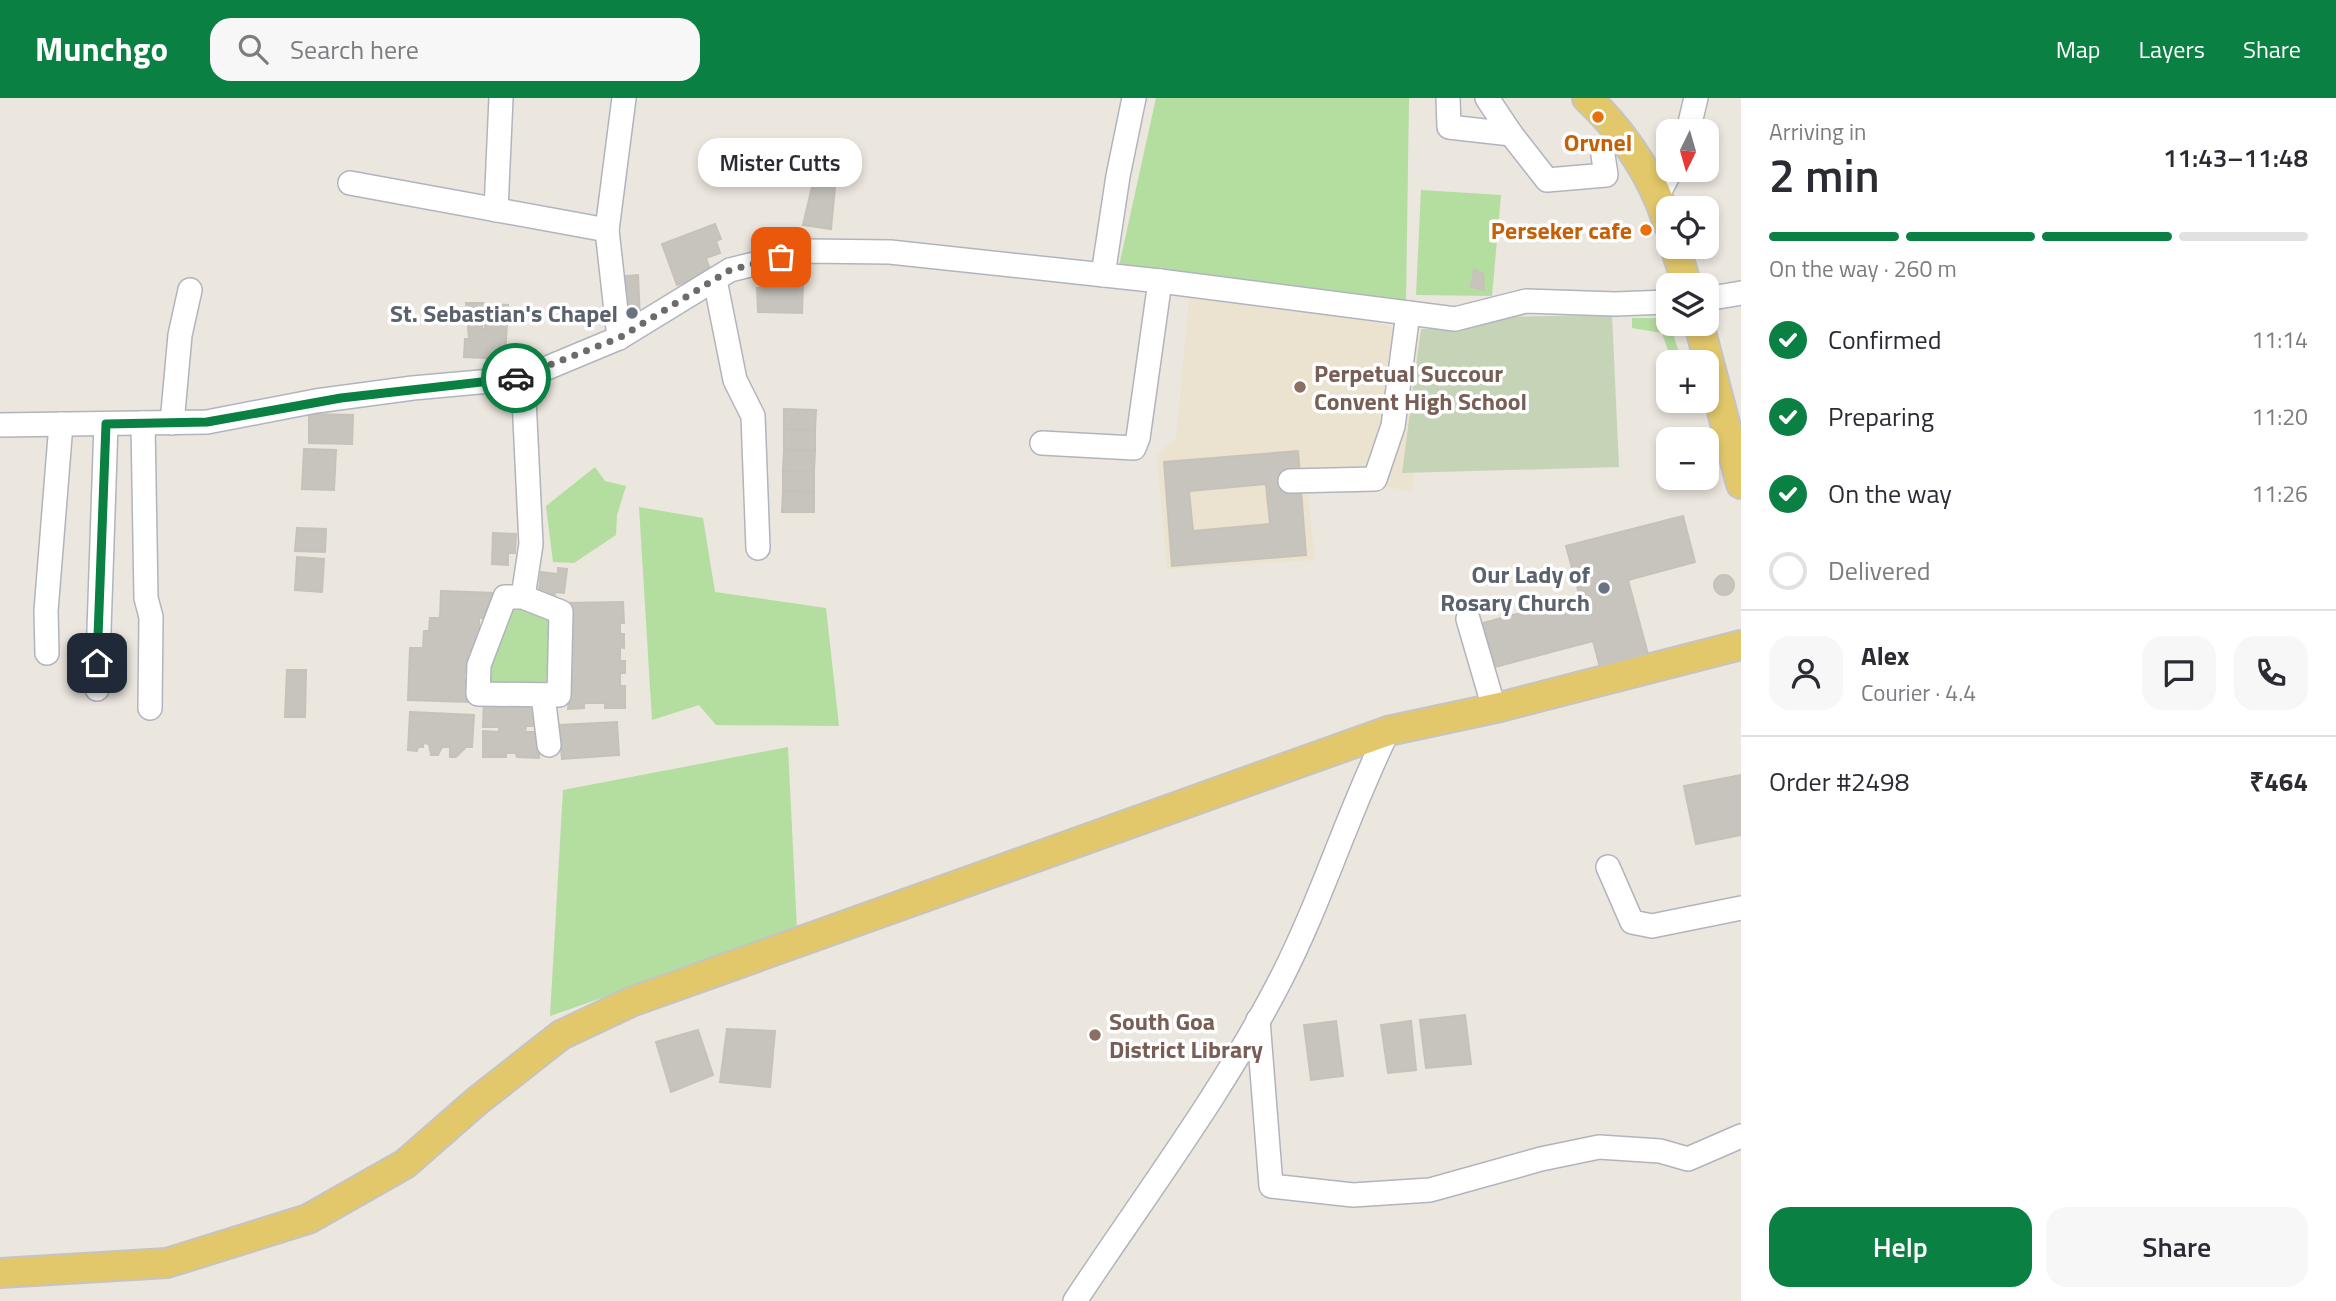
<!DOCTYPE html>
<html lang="en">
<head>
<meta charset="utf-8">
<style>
  body { margin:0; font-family:"Titillium Web",sans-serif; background:#f7f7f7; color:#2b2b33; height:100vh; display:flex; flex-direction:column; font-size:26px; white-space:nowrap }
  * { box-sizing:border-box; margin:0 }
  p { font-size:23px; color:#7c7c81 }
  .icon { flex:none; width:38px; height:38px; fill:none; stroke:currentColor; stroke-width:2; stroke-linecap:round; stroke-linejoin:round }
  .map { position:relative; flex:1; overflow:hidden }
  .drawer { display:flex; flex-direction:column; background:#fff; width:595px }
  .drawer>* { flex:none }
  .needle { width:46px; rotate:185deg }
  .controls { position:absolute; left:1656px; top:21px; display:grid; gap:14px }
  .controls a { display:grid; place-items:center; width:63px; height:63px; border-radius:14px; background:#fff; box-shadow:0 4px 10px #0003; font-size:35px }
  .pin { position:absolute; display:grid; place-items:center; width:60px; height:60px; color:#fff; margin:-30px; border-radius:14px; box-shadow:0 4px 10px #0006 }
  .courier { position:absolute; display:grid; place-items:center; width:70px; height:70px; margin:-35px; border:5px solid #0b8043; border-radius:50%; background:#fff; color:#222; box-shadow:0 2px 9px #0007 }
  .bubble { position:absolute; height:49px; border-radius:21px; background:#fff; box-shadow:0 4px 10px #0003; font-size:23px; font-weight:600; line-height:49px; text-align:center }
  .head em { font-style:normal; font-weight:600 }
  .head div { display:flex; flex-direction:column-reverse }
  .head { display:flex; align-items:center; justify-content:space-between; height:119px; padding:0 28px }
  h1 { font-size:46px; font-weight:600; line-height:52px }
  .bar { display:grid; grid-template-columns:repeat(4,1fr); gap:10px 7px; align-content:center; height:84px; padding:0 28px }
  .bar i { height:9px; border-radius:5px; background:#e1e1e2 }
  .bar .selected { background:#0b8043 }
  .bar p { grid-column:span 4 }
  .line { display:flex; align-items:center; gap:18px; padding:0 28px; border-top:2px solid #e1e1e2 }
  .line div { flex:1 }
  .round { display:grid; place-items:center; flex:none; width:74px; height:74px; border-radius:21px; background:#f7f7f7 }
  ol { padding:0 28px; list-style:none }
  li { display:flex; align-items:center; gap:21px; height:77px }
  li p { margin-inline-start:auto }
  li .icon { padding:7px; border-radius:50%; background:#0b8043; color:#fff; stroke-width:4 }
  li:last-child { color:#7c7c81 }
  li i { width:38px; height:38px; border:4px solid #e1e1e2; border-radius:50% }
  .cta { display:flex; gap:14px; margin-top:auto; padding:14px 28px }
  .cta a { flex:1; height:80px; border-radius:21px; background:#0b8043; color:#fff; font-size:28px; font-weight:600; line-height:80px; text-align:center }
  .cta a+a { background:#f7f7f7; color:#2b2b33 }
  header { display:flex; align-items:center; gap:42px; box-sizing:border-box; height:98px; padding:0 35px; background:#0b8043; color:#fff }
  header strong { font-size:33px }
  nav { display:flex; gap:38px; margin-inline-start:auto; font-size:24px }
  .search { width:490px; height:63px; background:#f7f7f7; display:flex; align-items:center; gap:18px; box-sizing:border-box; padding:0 24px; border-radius:21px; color:#7c7c81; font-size:26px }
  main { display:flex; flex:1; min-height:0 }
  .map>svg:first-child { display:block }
  .education { fill:#ebe2cf }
  .green { fill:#b4dda0 }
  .cemetery { fill:#c5d3b7 }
  .building { fill:#c7c4bd; stroke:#c7c2b8; stroke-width:2; fill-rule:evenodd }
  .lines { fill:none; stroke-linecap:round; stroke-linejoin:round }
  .minor-casing { stroke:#b2b4bd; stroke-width:26 }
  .major-casing { stroke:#c4c4c4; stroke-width:32 }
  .minor { stroke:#fff; stroke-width:23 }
  .major { stroke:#e3c86b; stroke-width:28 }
  .done { stroke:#6e6c6a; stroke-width:7; stroke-dasharray:0 12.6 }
  .route { stroke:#0b8043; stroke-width:9 }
  .food-dot { fill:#e8710a; stroke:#fff; stroke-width:2.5 }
  .worship-dot { fill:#6b7280; stroke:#fff; stroke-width:2.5 }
  .education-dot { fill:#8d6e63; stroke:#fff; stroke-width:2.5 }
  .labels { text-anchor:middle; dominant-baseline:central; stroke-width:7; stroke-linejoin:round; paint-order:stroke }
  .food-label { font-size:24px; font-weight:bold; fill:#c56008; stroke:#fff }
  .worship-label { font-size:24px; font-weight:bold; fill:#5b616d; stroke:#fff; text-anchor:end }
  .education-label { font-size:24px; font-weight:bold; fill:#785e54; stroke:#fff; text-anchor:start }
</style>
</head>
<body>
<header>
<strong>Munchgo</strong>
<div class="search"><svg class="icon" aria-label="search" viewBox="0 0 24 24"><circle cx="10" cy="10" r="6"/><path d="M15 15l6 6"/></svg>Search here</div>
<nav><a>Map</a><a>Layers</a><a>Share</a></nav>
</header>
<main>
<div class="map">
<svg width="1741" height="1203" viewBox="0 0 1741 1203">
  <rect width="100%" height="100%" fill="#ebe6de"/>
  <path class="education" d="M1190,192L1362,221L1424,238L1412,394L1305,371L1315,462L1167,471L1157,357L1176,340Z"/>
  <g class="green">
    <path d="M1156,0H1409L1406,203L1119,168Z"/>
    <path d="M1421,92L1501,97L1492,198L1416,197Z"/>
    <path d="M1632,220H1659L1670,226L1682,264H1672L1662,235L1632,230Z"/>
    <path d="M595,369L605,383L626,388L617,417L616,437L574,465L553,464L546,408Z"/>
    <path d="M639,409L703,420L715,494L826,510L839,628L716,627L699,607L652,622Z"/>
    <path d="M518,511L557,522L554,588L486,586L483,568L512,513Z"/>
    <path d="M788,649L797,832L550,918L563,692Z"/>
  </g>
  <path class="cemetery" d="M1612,217L1619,369L1402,375L1421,231H1454L1495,219Z"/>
  <g class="building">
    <path d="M813,85L835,89L831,131L803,127Z"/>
    <path d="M715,126L721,141L716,143L720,155L706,160L711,175L677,187L662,146Z"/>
    <path d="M1474,172L1483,176L1484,192L1471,189Z"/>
    <path d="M638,177L640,222L619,225L614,179Z"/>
    <path d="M803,186L802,215L758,214L757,190Z"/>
    <path d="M466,205H483L482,231H485L486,206L508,207L505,261L464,259L465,241H469Z"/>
    <path d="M784,311L816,312L815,332L784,331Z"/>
    <path d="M309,316L353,317L352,346L309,345Z"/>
    <path d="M784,331L815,332V353L784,352Z"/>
    <path d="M304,351L336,352L334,392L302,391Z"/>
    <path d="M784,352L815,353L814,373H783Z"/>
    <path d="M1298,353L1306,457L1172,468L1164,364ZM1266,386L1270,426L1193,433L1189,393Z"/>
    <path d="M783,373H814V394L783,393Z"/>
    <path d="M783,393L814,394V414H782Z"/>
    <path d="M1683,418L1695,464L1628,482L1649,560L1601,573L1593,543L1495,569L1483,525L1580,499L1566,448Z"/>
    <path d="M297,430L326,431L325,454L295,453Z"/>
    <path d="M493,435L516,436L515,455H508V467L492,466Z"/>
    <path d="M297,459L324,461L322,494L295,492Z"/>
    <path d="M558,470L567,471L564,495L555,494L554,504L538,502L541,474L558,476Z"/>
    <circle cx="1724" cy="487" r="10"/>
    <path d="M441,493L495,495L494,520H479V554H468V569H465L464,582H470V604L408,602L410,550H423L424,533H429L430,520H440Z"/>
    <path d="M623,504L624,525H620V536H624V550L620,549V563H625V575H620V588H625V610H605V605H584V610L568,611L571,578H566L564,505Z"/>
    <path d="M287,572H306L305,619H285Z"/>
    <path d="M484,601L506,602V608L540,602V628H526L525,634H539V660L517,659L516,655H506V659H483V633L499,634V629H483Z"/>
    <path d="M410,614L474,617L472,649H466L456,659H450V649H442L438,657H431L429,646L423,645V649H418L417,653L408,652Z"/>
    <path d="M617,624L619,657L562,661L559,627Z"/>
    <path d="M1741,677V737L1696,746L1684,688Z"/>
    <path d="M1465,917L1471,966L1426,970L1420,922Z"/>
    <path d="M1336,923L1343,978L1311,982L1304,927Z"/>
    <path d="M1411,923L1416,972L1388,975L1381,927Z"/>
    <path d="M727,931L775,933L770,989L720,984Z"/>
    <path d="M698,932L713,977L671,994L656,944Z"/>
  </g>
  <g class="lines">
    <g class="minor-casing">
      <g id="minor">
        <path d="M1448,0L1449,29L1511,36L1487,0"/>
        <path d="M1688,33L1696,0"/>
        <path d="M1511,36L1547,82L1606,77L1603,57"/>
        <path d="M350,85L607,132"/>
        <path d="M1658,97L1671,72"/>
        <path d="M496,112L501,0"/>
        <path d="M1103,177L1118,78L1134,0"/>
        <path d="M715,182L735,282L753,318L758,450"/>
        <path d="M1706,201L1741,195"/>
        <path d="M619,240L607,132L624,0"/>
        <path d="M143,325L146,500L151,519L150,610"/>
        <path d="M172,325L180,237L190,192"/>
        <path d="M0,327L207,324L316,303L413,290L523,280L619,240L730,172L806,153L890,154L1160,183L1455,221L1526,203L1615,206L1668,204"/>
        <path d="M1042,345L1134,350L1138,340L1160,183"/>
        <path d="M1290,383L1375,381L1393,328L1408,215"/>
        <path d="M523,499H505L479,567L478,596L559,597L561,514L523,499L531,446L523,280"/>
        <path d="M1468,521L1494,610"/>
        <path d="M47,555L46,513L61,326"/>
        <path d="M97,591L106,326"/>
        <path d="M543,597L549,647"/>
        <path d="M1608,769L1632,824L1652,828L1741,810"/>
        <path d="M1258,922L1271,1088L1353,1097L1430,1092L1541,1061L1599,1049L1660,1053L1688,1061L1741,1038"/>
        <path d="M1075,1203C1145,1097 1223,994 1281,881C1322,801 1348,714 1388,633"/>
      </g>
    </g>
    <g class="major-casing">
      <g id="major">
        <path d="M1587,0C1625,36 1652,76 1668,126"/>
        <path d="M1675,149L1687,187"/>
        <path d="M1699,226L1741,386"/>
        <path d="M0,1175L167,1165L308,1121L405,1066L477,1003L561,937L631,904L1388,633L1500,609L1741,547"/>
      </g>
    </g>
    <use href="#minor" class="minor"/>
    <use href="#major" class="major"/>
  </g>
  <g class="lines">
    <path class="done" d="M516,280L619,240L730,172L781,159"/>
    <path class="route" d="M97,565L106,326L207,324L341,300L516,280"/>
  </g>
  <g class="food-dot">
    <circle cx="1598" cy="19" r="7"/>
    <circle cx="1646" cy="132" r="7"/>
  </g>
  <g class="worship-dot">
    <circle cx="632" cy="215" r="7"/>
    <circle cx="1604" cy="490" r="7"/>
  </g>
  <g class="education-dot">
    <circle cx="1300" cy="289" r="7"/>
    <circle cx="1095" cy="937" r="7"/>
  </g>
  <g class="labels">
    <g class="food-label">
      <text x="1598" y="44">Orvnel</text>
      <text x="1632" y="132" text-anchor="end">Perseker cafe</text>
    </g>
    <g class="worship-label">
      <text x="618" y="215">St. Sebastian's Chapel</text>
      <text x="1590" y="476">Our Lady of<tspan x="1590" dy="28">Rosary Church</tspan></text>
    </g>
    <g class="education-label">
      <text x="1314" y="275">Perpetual Succour<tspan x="1314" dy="28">Convent High School</tspan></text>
      <text x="1109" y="923">South Goa<tspan x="1109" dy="28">District Library</tspan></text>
    </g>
  </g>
</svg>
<div class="controls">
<a><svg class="needle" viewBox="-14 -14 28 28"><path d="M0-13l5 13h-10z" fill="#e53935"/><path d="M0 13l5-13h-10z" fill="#7c7c81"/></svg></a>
<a><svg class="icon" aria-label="locate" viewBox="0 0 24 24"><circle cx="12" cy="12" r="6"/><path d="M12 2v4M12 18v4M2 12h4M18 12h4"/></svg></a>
<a><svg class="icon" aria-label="layers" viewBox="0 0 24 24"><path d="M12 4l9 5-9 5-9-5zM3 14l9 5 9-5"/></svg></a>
<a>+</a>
<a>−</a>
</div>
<div class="pin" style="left:781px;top:159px;background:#ea580c"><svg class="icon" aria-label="bag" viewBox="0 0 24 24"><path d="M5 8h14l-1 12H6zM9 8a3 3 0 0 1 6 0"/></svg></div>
<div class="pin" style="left:97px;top:565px;background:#1f2937"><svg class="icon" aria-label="home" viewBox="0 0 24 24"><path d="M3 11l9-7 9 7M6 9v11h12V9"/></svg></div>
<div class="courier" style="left:516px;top:280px"><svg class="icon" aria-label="car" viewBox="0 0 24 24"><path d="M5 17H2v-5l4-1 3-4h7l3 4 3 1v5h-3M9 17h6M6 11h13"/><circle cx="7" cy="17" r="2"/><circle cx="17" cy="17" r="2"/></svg></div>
<div class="bubble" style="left:698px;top:40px;width:164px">Mister Cutts</div>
</div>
<section class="drawer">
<div class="head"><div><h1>2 min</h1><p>Arriving in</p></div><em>11:43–11:48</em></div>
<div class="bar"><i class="selected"></i><i class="selected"></i><i class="selected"></i><i></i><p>On the way · 260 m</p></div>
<ol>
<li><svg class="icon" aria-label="check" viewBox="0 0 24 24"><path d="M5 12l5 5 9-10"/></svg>Confirmed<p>11:14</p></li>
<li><svg class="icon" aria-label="check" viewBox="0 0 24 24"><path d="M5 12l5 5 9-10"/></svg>Preparing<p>11:20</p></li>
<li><svg class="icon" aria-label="check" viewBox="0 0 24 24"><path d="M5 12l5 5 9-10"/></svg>On the way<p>11:26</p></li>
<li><i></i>Delivered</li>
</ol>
<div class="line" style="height:126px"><a class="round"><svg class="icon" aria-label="person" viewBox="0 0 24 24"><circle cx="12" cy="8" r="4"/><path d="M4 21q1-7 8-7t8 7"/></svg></a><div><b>Alex</b><p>Courier · 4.4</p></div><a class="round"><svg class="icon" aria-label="chat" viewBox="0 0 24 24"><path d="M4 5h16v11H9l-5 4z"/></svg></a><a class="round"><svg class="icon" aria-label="phone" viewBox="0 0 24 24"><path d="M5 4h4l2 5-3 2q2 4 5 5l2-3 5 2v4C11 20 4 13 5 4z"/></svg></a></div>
<div class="line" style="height:91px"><div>Order #2498</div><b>₹464</b></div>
<div class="cta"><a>Help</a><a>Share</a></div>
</section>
</main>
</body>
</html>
